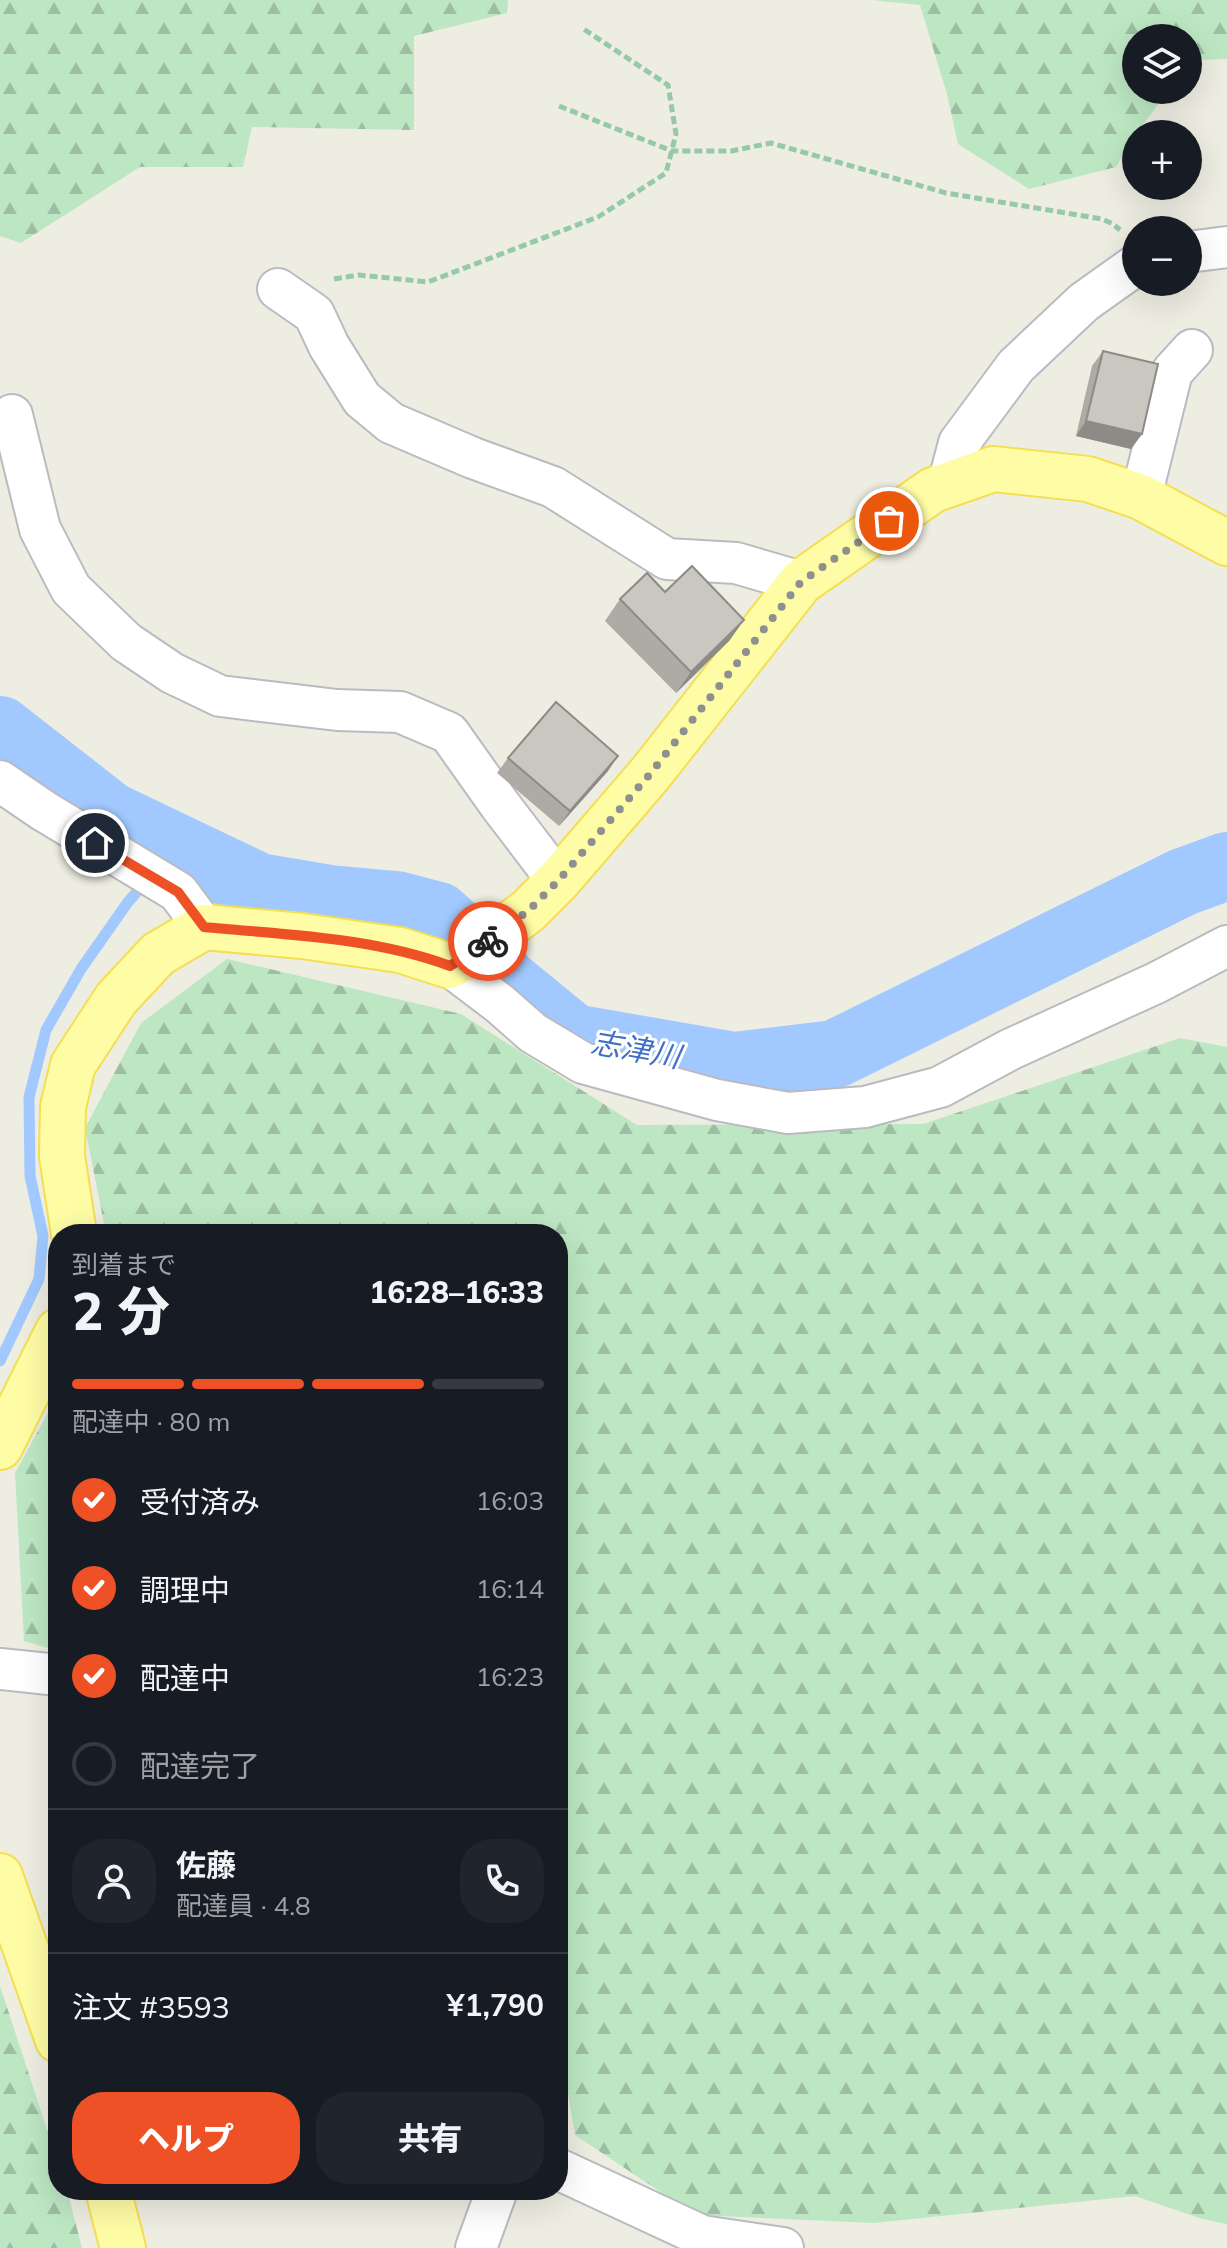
<!DOCTYPE html>
<html lang="ja">
<head>
<meta charset="utf-8">
<style>
  body { margin:0; font-family:Mulish,"Noto Sans JP",sans-serif; background:#20242c; color:#f1f3f6; height:100vh; display:flex; flex-direction:column; font-size:30px; white-space:nowrap }
  * { box-sizing:border-box; margin:0 }
  p { font-size:26px; color:#9ea1a6 }
  .icon { flex:none; width:44px; height:44px; fill:none; stroke:currentColor; stroke-width:2; stroke-linecap:round; stroke-linejoin:round }
  .map { position:relative; flex:1; overflow:hidden }
  .side { position:absolute; left:48px; top:1224px; width:520px; height:976px; display:flex; flex-direction:column; background:#171b24; border-radius:32px; box-shadow:0 8px 32px #0002 }
  .side>* { flex:none }
  .fabs { position:absolute; left:1122px; top:24px; display:grid; gap:16px }
  .fabs a { display:grid; place-items:center; width:80px; height:80px; border-radius:50%; background:#171b24; box-shadow:0 8px 32px #0002; font-size:40px }
  .pin { position:absolute; display:grid; place-items:center; width:68px; height:68px; color:#fff; margin:-34px; border:4px solid #fff; border-radius:50%; box-shadow:0 2px 8px #0007 }
  .courier { position:absolute; display:grid; place-items:center; width:80px; height:80px; margin:-40px; border:6px solid #ef5127; border-radius:50%; background:#fff; color:#222; box-shadow:0 2px 10px #0007 }
  .summary em { font-style:normal; font-weight:800 }
  .summary div { display:flex; flex-direction:column-reverse }
  .summary { display:flex; align-items:center; justify-content:space-between; height:136px; padding:0 24px }
  h1 { font-size:52px; font-weight:800; line-height:60px }
  .bar { display:grid; grid-template-columns:repeat(4,1fr); gap:12px 8px; align-content:center; height:96px; padding:0 24px }
  .bar i { height:10px; border-radius:6px; background:#363941 }
  .bar .on { background:#ef5127 }
  .bar p { grid-column:span 4 }
  .line { display:flex; align-items:center; gap:20px; padding:0 24px; border-top:2px solid #363941 }
  .line div { flex:1 }
  .round { display:grid; place-items:center; flex:none; width:84px; height:84px; border-radius:32px; background:#20242c }
  ol { padding:0 24px; list-style:none }
  li { display:flex; align-items:center; gap:24px; height:88px }
  li p { margin-inline-start:auto }
  li .icon { padding:8px; border-radius:50%; background:#ef5127; color:#fff; stroke-width:4 }
  li:last-child { color:#9ea1a6 }
  li i { width:44px; height:44px; border:4px solid #363941; border-radius:50% }
  .button { display:flex; gap:16px; margin-top:auto; padding:16px 24px }
  .button a { flex:1; height:92px; border-radius:32px; background:#ef5127; color:#fff; font-size:32px; font-weight:800; line-height:92px; text-align:center }
  .button a+a { background:#20242c; color:#f1f3f6 }
  .map>svg:first-child { display:block }
  .forest { fill:url(#forest-firs) }
  .lines { fill:none; stroke-linecap:round; stroke-linejoin:round }
  .stream { stroke:#a1c9ff; stroke-width:11 }
  .river { stroke:#a1c9ff; stroke-width:68 }
  .minor-casing { stroke:#babbc1; stroke-width:44 }
  .major-casing { stroke:#f6de53; stroke-width:48 }
  .path { stroke:#96c8aa; stroke-width:5; stroke-dasharray:8 4; stroke-linecap:butt }
  .minor { stroke:#fff; stroke-width:40 }
  .major { stroke:#fffca6; stroke-width:44 }
  .wall { fill:#adaba4 }
  .shaded-wall { fill:#8d8b86 }
  .building { fill:#c9c7bf; stroke:#8d8b86; stroke-width:2 }
  .done { stroke:#8e8f8f; stroke-width:8; stroke-dasharray:0 14.4 }
  .route { stroke:#ef5127; stroke-width:10 }
  .labels { text-anchor:middle; dominant-baseline:central; stroke-width:6; stroke-linejoin:round; paint-order:stroke }
  .water-label { font-size:30px; font-style:italic; fill:#3f6fc7; stroke:#fff }
</style>
</head>
<body>
<div class="map">
<svg width="1227" height="2248" viewBox="0 0 1227 2248">
  <defs>
    <pattern id="forest-firs" width="22" height="20" patternUnits="userSpaceOnUse" patternTransform="scale(2)"><rect width="22" height="20" fill="#bde7c3"/><path d="M5 1l3.5 6h-7zM16 11l3.5 6h-7z" fill="#9dbea2"/></pattern>
  </defs>
  <rect width="100%" height="100%" fill="#eeede2"/>
  <g class="forest">
    <path d="M0,0H508L507,13L414,36V130L252,127L243,167H140L21,243L0,236Z"/>
    <path d="M872,0H1227V59L1191,60L1188,64V38H1136V90H1169L1136,134L1116,167L1029,189L958,144L947,94L920,5Z"/>
    <path d="M227,959L461,1014L637,1125L923,1124L1180,1038L1227,1047V2224L1202,2219L1135,2196L874,2223L695,2215L575,2135L561,2053L558,2051V1234H106L85,1128L141,1023Z"/>
    <path d="M58,1394V1651L24,1641L15,1473Z"/>
    <path d="M0,1986L58,2163V2190H67L82,2248H0Z"/>
  </g>
  <g class="lines">
    <path class="stream" d="M0,1361L39,1279L43,1236L30,1176L29,1097L46,1030L81,969L128,902L162,864L172,845"/>
    <path class="river" d="M0,730L110,816L259,887L330,899L396,905L438,916L476,950L506,983L573,1038L734,1066L835,1054L1183,882L1227,866"/>
    <g class="minor-casing">
      <g id="minor">
        <path d="M1188,252L1227,247"/>
        <path d="M278,289L314,314L329,346L362,399L391,423L473,458L553,487L667,559L736,563L801,582"/>
        <path d="M12,415L40,529L71,589L126,642L172,673L220,696L337,710L400,712L449,733L500,805L558,881"/>
        <path d="M948,485L959,443L1016,366L1084,302L1136,265"/>
        <path d="M1141,497L1172,372L1192,350"/>
        <path d="M0,781L44,811L178,892L204,927"/>
        <path d="M450,966L500,1004L533,1033L583,1063L717,1100L788,1113L865,1107L940,1087L1011,1049L1156,983L1227,946"/>
        <path d="M0,1669L58,1675"/>
        <path d="M558,2169L702,2236L783,2248"/>
        <path d="M476,2248L497,2190"/>
      </g>
    </g>
    <g class="major-casing">
      <g id="major">
        <path d="M74,1234L62,1156L63,1107L73,1065L116,999L158,954L204,927L302,936L400,950L450,966L466,957L528,911L558,881L650,774L801,582L933,490L993,469L1088,479L1141,497L1227,543"/>
        <path d="M0,1447L58,1331"/>
        <path d="M0,1876L58,2040"/>
        <path d="M108,2190L123,2248"/>
      </g>
    </g>
    <g class="path">
      <path d="M559,106L672,151H731L771,143L946,193L1102,219L1113,224L1120,230"/>
      <path d="M334,279L359,275L428,282L598,217L666,173L676,134L668,85L582,28"/>
    </g>
    <use href="#minor" class="minor"/>
    <use href="#major" class="major"/>
  </g>
  <g class="wall">
    <path d="M1103,351L1142,434L1131,449L1076,436L1092,366Z"/>
    <path d="M665,592L744,620L729,641L676,693L605,621L620,599Z"/>
    <path d="M508,758L608,771L559,826L497,773Z"/>
  </g>
  <g class="shaded-wall">
    <path d="M1086,421L1142,434L1131,449L1076,436Z"/>
    <path d="M744,620L729,641L676,693L691,672Z"/>
    <path d="M618,756L608,771L559,826L570,811Z"/>
  </g>
  <g class="building">
    <path d="M1103,351L1158,364L1142,434L1086,421Z"/>
    <path d="M692,566L744,620L691,672L620,599L647,573L665,592Z"/>
    <path d="M556,702L618,756L570,811L508,758Z"/>
  </g>
  <g class="lines">
    <path class="done" d="M488,941L528,911L558,881L650,774L801,582L889,521"/>
    <path class="route" d="M95,843L178,892L204,927C286,935 372,937 450,966L488,941"/>
  </g>
  <g class="labels">
    <g class="water-label">
      <text transform="translate(636 1049) rotate(10)">志津川</text>
    </g>
  </g>
</svg>
<div class="fabs">
<a><svg class="icon" aria-label="layers" viewBox="0 0 24 24"><path d="M12 4l9 5-9 5-9-5zM3 14l9 5 9-5"/></svg></a>
<a>+</a>
<a>−</a>
</div>
<div class="pin" style="left:889px;top:521px;background:#ea580c"><svg class="icon" aria-label="bag" viewBox="0 0 24 24"><path d="M5 8h14l-1 12H6zM9 8a3 3 0 0 1 6 0"/></svg></div>
<div class="pin" style="left:95px;top:843px;background:#1f2937"><svg class="icon" aria-label="home" viewBox="0 0 24 24"><path d="M3 11l9-7 9 7M6 9v11h12V9"/></svg></div>
<div class="courier" style="left:488px;top:941px"><svg class="icon" aria-label="bike" viewBox="0 0 24 24"><circle cx="6" cy="16" r="4"/><circle cx="18" cy="16" r="4"/><path d="M6 16l4-8h5l3 8M10 8l3 8H6M13 5h3"/></svg></div>
<section class="side">
<div class="summary"><div><h1>2 分</h1><p>到着まで</p></div><em>16:28–16:33</em></div>
<div class="bar"><i class="on"></i><i class="on"></i><i class="on"></i><i></i><p>配達中 · 80 m</p></div>
<ol>
<li><svg class="icon" aria-label="check" viewBox="0 0 24 24"><path d="M5 12l5 5 9-10"/></svg>受付済み<p>16:03</p></li>
<li><svg class="icon" aria-label="check" viewBox="0 0 24 24"><path d="M5 12l5 5 9-10"/></svg>調理中<p>16:14</p></li>
<li><svg class="icon" aria-label="check" viewBox="0 0 24 24"><path d="M5 12l5 5 9-10"/></svg>配達中<p>16:23</p></li>
<li><i></i>配達完了</li>
</ol>
<div class="line" style="height:144px"><a class="round"><svg class="icon" aria-label="person" viewBox="0 0 24 24"><circle cx="12" cy="8" r="4"/><path d="M4 21q1-7 8-7t8 7"/></svg></a><div><b>佐藤</b><p>配達員 · 4.8</p></div><a class="round"><svg class="icon" aria-label="phone" viewBox="0 0 24 24"><path d="M5 4h4l2 5-3 2q2 4 5 5l2-3 5 2v4C11 20 4 13 5 4z"/></svg></a></div>
<div class="line" style="height:104px"><div>注文 #3593</div><b>¥1,790</b></div>
<div class="button"><a>ヘルプ</a><a>共有</a></div>
</section>
</div>
</body>
</html>
